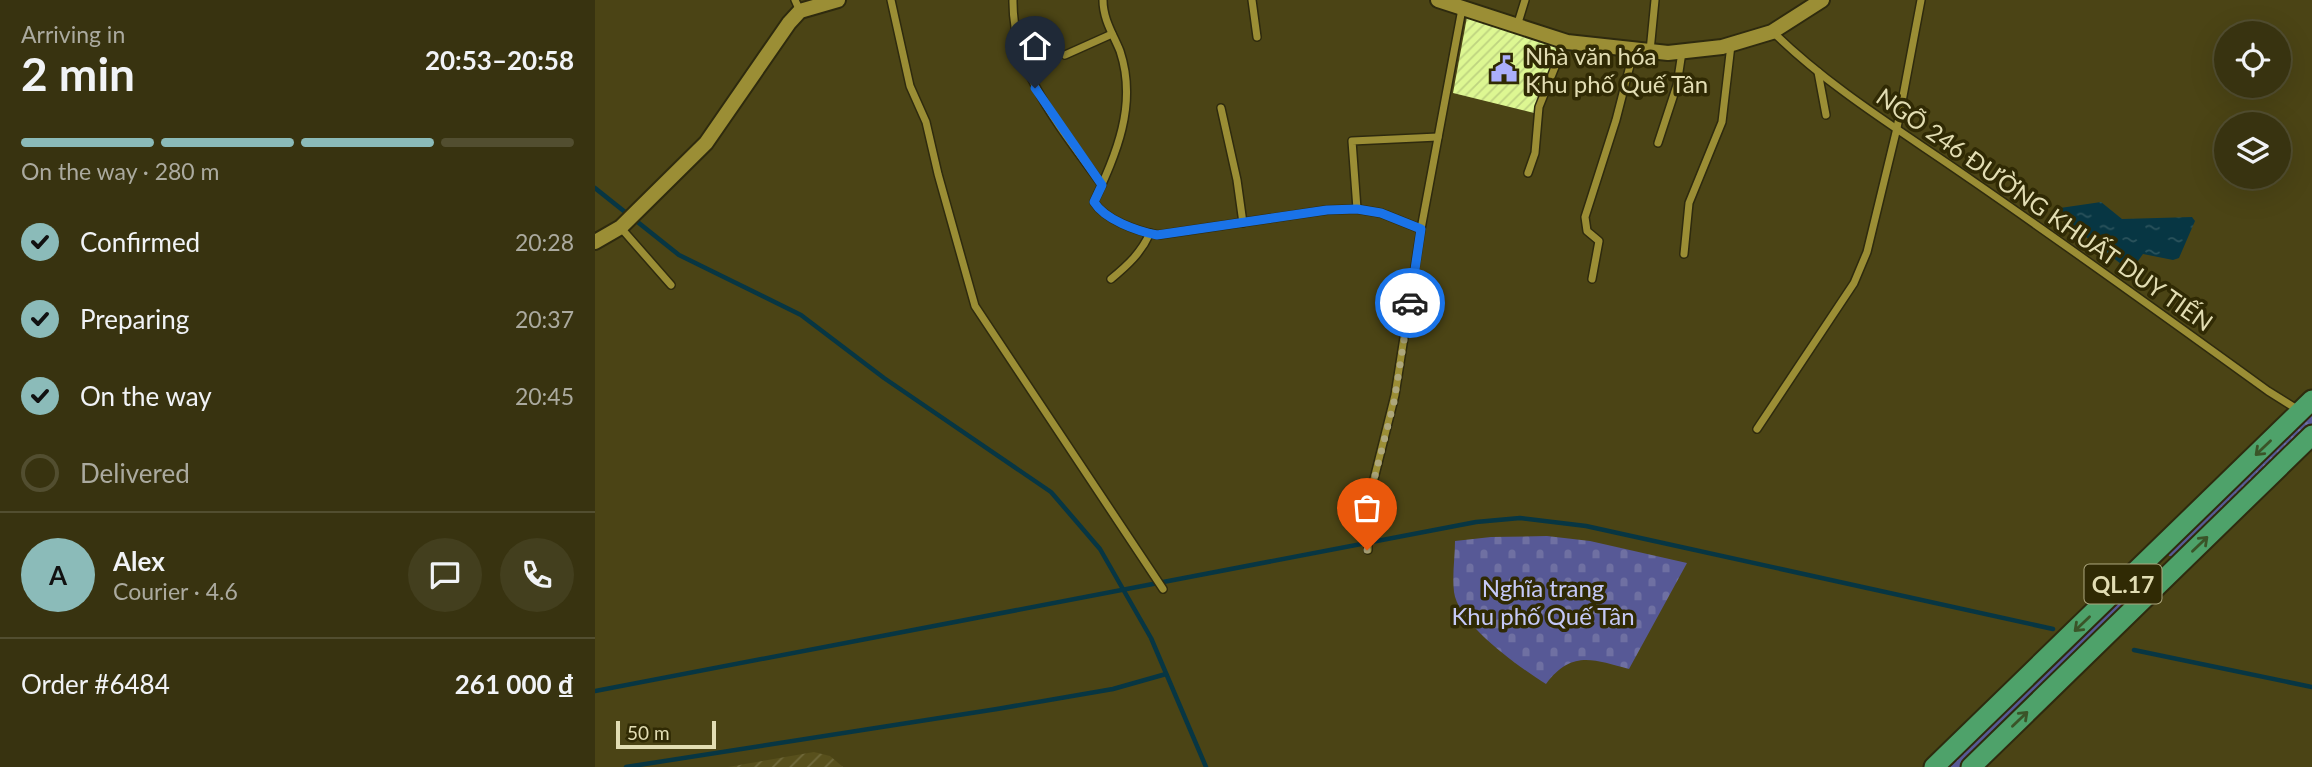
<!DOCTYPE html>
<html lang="en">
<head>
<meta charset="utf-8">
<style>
  body { margin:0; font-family:Lato,sans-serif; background:#433f1e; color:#f1f3f6; height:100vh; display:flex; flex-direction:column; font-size:26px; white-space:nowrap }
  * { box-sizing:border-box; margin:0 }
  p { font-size:23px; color:#abaa9f }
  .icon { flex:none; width:38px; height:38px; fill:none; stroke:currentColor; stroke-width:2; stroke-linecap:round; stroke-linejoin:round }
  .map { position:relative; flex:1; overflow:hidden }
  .side { display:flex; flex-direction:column; background:#383310; width:595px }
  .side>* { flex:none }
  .fabs { position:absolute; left:1619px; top:21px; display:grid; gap:14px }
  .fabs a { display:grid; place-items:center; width:77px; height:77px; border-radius:50%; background:#383310; box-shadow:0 7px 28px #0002,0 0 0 2px #524e30; font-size:35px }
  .scale { position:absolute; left:21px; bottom:18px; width:100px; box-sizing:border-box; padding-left:7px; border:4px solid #e2ddb3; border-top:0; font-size:19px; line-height:24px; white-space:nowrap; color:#e2ddb3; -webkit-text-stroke:5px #302a04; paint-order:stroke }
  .pin { position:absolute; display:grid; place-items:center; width:60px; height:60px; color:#fff; margin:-72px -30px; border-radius:50% 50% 50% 0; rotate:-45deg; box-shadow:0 0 7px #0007 }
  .pin .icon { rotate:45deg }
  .courier { position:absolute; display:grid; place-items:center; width:70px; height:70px; margin:-35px; border:5px solid #1a73e8; border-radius:50%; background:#fff; color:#222; box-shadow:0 2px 9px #0007 }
  .overview em { font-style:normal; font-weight:700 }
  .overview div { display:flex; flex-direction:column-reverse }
  .overview { display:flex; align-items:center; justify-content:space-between; height:119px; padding:0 21px }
  h1 { font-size:46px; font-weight:700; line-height:52px }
  .bar { display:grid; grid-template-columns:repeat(4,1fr); gap:10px 7px; align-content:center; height:84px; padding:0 21px }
  .bar i { height:9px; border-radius:5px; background:#524e30 }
  .bar .selected { background:#8bbbb9 }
  .bar p { grid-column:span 4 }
  .line { display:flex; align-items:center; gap:18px; padding:0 21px; border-top:2px solid #524e30 }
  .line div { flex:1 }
  .round { display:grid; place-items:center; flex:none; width:74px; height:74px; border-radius:37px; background:#433f1e }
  ol { padding:0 21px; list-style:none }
  li { display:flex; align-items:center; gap:21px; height:77px }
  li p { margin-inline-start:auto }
  li .icon { padding:7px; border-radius:50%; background:#8bbbb9; color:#111; stroke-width:4 }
  li:last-child { color:#abaa9f }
  li i { width:38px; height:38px; border:4px solid #524e30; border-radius:50% }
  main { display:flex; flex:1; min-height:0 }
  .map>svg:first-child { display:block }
  .industrial { fill:url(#industrial-furrows) }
  .grass { fill:url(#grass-dots) }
  .cemetery { fill:url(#cemetery-stones) }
  .water { fill:url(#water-ripples) }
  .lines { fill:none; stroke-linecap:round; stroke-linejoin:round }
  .stream { stroke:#073643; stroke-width:4.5 }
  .building { fill:url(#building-hatch) }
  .minor-casing { stroke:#2e2a0e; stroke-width:10 }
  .secondary-casing { stroke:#2e2a0e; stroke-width:18 }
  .trunk-casing { stroke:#2e2a0e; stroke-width:23 }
  .minor { stroke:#9b8e35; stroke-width:7 }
  .secondary { stroke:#9b8e35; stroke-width:14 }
  .trunk { stroke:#4ea26a; stroke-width:19 }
  .oneway { stroke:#3a5428 }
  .done { stroke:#ada77c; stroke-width:7; stroke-dasharray:0 12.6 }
  .route { stroke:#1a73e8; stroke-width:9 }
  .labels { text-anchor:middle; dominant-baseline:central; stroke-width:7; stroke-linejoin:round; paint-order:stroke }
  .shield { fill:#302a04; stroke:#ada77e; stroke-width:2 }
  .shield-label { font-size:23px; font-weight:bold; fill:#e2ddb3 }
  .poi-label { font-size:24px; fill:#e2ddb3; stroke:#302a04; text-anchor:start }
  .street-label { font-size:24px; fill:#e2ddb3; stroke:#302a04 }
  .park-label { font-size:24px; fill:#c5c9f7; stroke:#302a04 }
</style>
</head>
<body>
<main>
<section class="side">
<div class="overview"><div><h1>2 min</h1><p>Arriving in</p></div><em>20:53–20:58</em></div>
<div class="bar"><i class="selected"></i><i class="selected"></i><i class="selected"></i><i></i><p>On the way · 280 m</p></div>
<ol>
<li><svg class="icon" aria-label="check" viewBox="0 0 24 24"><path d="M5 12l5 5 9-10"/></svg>Confirmed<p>20:28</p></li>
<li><svg class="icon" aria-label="check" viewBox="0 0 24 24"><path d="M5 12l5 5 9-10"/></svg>Preparing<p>20:37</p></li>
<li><svg class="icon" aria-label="check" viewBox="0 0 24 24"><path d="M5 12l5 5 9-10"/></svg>On the way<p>20:45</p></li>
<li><i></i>Delivered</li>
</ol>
<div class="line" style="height:126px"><b class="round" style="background:#8bbbb9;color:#111">A</b><div><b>Alex</b><p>Courier · 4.6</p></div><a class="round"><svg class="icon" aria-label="chat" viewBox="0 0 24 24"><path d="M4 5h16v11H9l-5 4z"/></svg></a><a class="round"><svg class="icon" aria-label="phone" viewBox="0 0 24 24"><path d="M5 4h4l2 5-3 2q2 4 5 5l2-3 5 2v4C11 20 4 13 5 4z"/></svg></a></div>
<div class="line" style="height:91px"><div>Order #6484</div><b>261 000 ₫</b></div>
</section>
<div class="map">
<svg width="1717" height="767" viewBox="0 0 1717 767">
  <defs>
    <pattern id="industrial-furrows" width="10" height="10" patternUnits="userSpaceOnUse" patternTransform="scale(1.75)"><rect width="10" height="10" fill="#58501c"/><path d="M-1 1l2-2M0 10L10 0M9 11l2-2" fill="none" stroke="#70693b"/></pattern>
    <pattern id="grass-dots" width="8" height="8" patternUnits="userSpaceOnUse" patternTransform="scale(1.75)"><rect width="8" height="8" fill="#575996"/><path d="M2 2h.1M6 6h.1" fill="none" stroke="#6f70a2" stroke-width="1.8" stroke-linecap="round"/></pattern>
    <pattern id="cemetery-stones" width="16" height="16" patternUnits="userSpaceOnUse" patternTransform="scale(1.75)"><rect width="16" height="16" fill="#575996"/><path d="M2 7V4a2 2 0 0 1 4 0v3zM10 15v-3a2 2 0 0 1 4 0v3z" fill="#6f70a2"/></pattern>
    <pattern id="water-ripples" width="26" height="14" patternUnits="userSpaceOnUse" patternTransform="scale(1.75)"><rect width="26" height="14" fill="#073643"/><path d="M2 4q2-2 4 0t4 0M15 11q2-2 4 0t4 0" fill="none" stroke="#2b535c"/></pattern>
    <pattern id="building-hatch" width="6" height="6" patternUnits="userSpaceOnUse" patternTransform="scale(1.75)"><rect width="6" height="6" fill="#ddf792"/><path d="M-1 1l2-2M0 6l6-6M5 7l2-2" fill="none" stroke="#bed380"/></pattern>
  </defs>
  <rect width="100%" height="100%" fill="#4b4415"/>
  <path class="industrial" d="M219,752L235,756L248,767H133Z"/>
  <g class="grass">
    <path d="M1717,409V425L1590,549L1582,556H1574L1573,551Z"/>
    <path d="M1547,577L1552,578L1549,587L1365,767H1350Z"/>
  </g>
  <path class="cemetery" d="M952,536L995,541L1092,563L1034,669C998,659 976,650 951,684C925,668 863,624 859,592C857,576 860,557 860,541L896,537Z"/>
  <path class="water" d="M1506,202L1527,219L1597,217L1600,221L1584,258L1578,260L1548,254L1543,261L1530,267L1461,214V210L1465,208Z"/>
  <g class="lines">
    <g class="stream">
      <path d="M0,188L84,255L206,315L289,378L456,492L505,549L556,638L611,767"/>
      <path d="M1539,650L1717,687"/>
      <path d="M0,691L881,522L925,518L991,526L1458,629"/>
      <path d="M31,767L402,709L518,689L571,674"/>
    </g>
  </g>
  <path class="building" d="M872,17L963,46L939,113L858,93Z"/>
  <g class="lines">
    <g class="minor-casing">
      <g id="minor">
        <path d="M200,0L205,11"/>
        <path d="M296,0L315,86L331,122L343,174L380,306L568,589"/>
        <path d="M418,0C417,72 467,129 507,185"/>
        <path d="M508,0C508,19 518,34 525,51C543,105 521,154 499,202C510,220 542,231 563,235L732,210L762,209L786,213L826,229"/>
        <path d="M657,0L662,37"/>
        <path d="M922,26L930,0"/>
        <path d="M1178,32C1237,90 1311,134 1378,181C1478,250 1575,320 1673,391L1705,411"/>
        <path d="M1055,51L1060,0"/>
        <path d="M470,55L517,34"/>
        <path d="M1223,72L1231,115"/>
        <path d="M626,108L642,180L648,223"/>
        <path d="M1063,143L1082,85L1087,52"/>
        <path d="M933,173L940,153L944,107L970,42"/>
        <path d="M762,209L757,141L843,137"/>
        <path d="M26,228L76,285"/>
        <path d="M1089,254L1094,203L1127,122L1136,45"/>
        <path d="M516,279C533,265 546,253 555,233"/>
        <path d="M997,279L1004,241L992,231L990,217L1021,120L1039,50"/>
        <path d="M1162,429L1259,283L1272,252L1302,128L1326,0"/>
        <path d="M773,550V503L800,395L826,229L867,9"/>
      </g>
    </g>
    <g class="secondary-casing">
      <g id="secondary">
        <path d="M843,0L972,42L1073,53L1127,47L1177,32L1227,0"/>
        <path d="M0,242L26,227L111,143L194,23L205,11L243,0"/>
      </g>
    </g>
    <g class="trunk-casing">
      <g id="trunk">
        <path d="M1339,767L1717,400"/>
        <path d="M1376,767L1717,435"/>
      </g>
    </g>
    <use href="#minor" class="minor"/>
    <use href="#secondary" class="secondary"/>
    <use href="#trunk" class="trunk"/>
  </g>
  <defs><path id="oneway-shaft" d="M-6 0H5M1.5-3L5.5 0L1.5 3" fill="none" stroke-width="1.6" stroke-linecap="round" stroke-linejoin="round" transform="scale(1.75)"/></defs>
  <g class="oneway">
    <use href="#oneway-shaft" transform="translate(1668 448) rotate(136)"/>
    <use href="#oneway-shaft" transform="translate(1605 544) rotate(-44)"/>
    <use href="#oneway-shaft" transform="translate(1487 624) rotate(136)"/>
    <use href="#oneway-shaft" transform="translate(1425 719) rotate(-44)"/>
  </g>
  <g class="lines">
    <path class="done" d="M772,550L773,503L799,402L815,303"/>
    <path class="route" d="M440,88L507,185L499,202C510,220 542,231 562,235L732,210L762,209L786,213L826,229L815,303"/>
  </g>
  <defs>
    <g id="civic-bare" transform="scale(2.1)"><path d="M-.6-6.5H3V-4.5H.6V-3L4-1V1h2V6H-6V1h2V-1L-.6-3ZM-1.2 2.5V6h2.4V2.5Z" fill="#abaffb" stroke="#302a04" stroke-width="2.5" paint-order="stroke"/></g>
  </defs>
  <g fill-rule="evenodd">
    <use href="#civic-bare" x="909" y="69"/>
  </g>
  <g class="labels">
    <rect class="shield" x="1489.5" y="564.5" width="77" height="39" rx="5"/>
    <g class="shield-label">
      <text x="1528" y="584">QL.17</text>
    </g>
    <g class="poi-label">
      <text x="930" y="55">Nhà văn hóa<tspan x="930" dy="28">Khu phố Quế Tân</tspan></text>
    </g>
    <g class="street-label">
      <text transform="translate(1450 209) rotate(35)">NGÕ 246 ĐƯỜNG KHUẤT DUY TIẾN</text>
    </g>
    <g class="park-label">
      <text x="948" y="587">Nghĩa trang<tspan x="948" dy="28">Khu phố Quế Tân</tspan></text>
    </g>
  </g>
</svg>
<div class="fabs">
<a><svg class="icon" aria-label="locate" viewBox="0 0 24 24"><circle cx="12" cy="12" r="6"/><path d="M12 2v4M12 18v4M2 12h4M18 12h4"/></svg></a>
<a><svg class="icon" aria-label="layers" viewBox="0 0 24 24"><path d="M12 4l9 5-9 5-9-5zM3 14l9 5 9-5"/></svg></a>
</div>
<div class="scale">50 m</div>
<div class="pin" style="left:772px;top:550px;background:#ea580c"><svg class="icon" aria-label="bag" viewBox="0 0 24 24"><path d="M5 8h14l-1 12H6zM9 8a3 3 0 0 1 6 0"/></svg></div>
<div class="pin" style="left:440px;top:88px;background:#1f2937"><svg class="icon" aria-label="home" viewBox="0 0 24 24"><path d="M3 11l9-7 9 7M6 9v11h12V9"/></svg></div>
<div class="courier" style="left:815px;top:303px"><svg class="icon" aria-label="car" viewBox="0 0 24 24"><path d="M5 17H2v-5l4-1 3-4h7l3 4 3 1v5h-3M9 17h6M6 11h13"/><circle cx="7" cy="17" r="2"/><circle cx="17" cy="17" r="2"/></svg></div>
</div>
</main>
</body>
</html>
